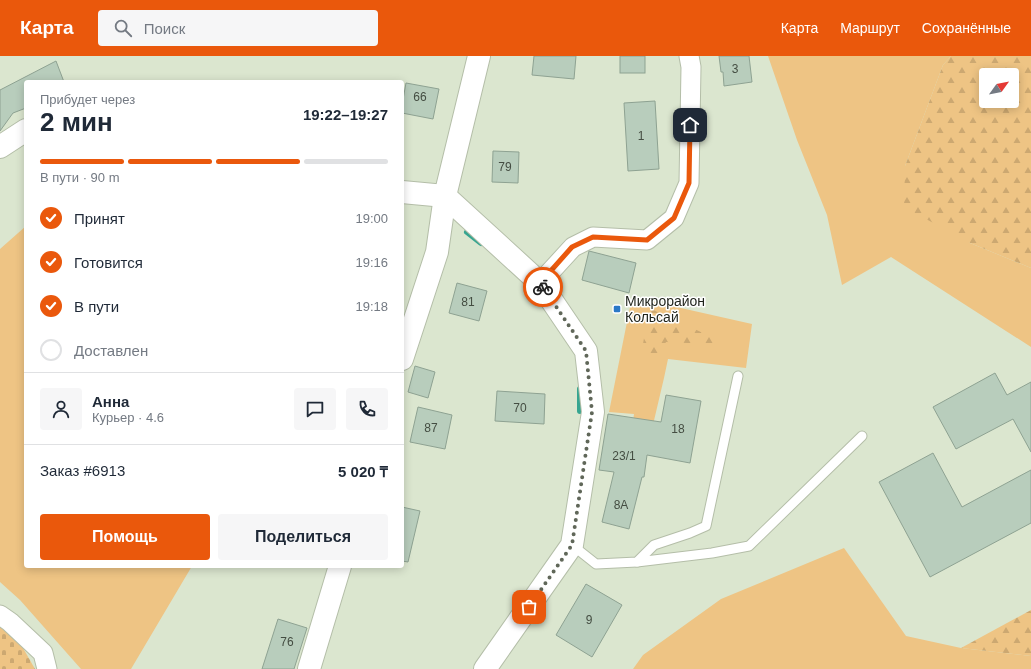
<!DOCTYPE html>
<html lang="ru">
<head>
<meta charset="utf-8">
<style>
  body { margin:0; font-family:Arial,sans-serif; background:#f6f6f7; color:#1f2937; height:100vh; display:flex; flex-direction:column; font-size:15px; white-space:nowrap }
  * { box-sizing:border-box; margin:0 }
  p { font-size:13px; color:#747a83 }
  .icon { flex:none; width:22px; height:22px; fill:none; stroke:currentColor; stroke-width:2; stroke-linecap:round; stroke-linejoin:round }
  .map { position:relative; flex:1; overflow:hidden }
  .side { position:absolute; left:24px; top:24px; width:380px; height:488px; display:flex; flex-direction:column; background:#fff; border-radius:4px; box-shadow:0 2px 10px #0003 }
  .side>* { flex:none }
  .needle { width:26px; rotate:57deg }
  .fabs { position:absolute; left:979px; top:12px; display:grid; gap:8px }
  .fabs a { display:grid; place-items:center; width:40px; height:40px; border-radius:4px; background:#fff; box-shadow:0 2px 10px #0003; font-size:20px }
  .pin { position:absolute; display:grid; place-items:center; width:34px; height:34px; color:#fff; margin:-17px; border-radius:8px; box-shadow:0 2px 6px #0006 }
  .courier { position:absolute; display:grid; place-items:center; width:40px; height:40px; margin:-20px; border:3px solid #ea580c; border-radius:50%; background:#fff; color:#222; box-shadow:0 1px 5px #0007 }
  .head em { font-style:normal; font-weight:700 }
  .head div { display:flex; flex-direction:column-reverse }
  .head { display:flex; align-items:center; justify-content:space-between; height:68px; padding:0 16px }
  h1 { font-size:26px; font-weight:700; line-height:30px }
  .bar { display:grid; grid-template-columns:repeat(4,1fr); gap:6px 4px; align-content:center; height:48px; padding:0 16px }
  .bar i { height:5px; border-radius:3px; background:#e0e1e3 }
  .bar .active { background:#ea580c }
  .bar p { grid-column:span 4 }
  .line { display:flex; align-items:center; gap:10px; padding:0 16px; border-top:1px solid #e0e1e3 }
  .line div { flex:1 }
  .round { display:grid; place-items:center; flex:none; width:42px; height:42px; border-radius:4px; background:#f6f6f7 }
  ol { padding:0 16px; list-style:none }
  li { display:flex; align-items:center; gap:12px; height:44px }
  li p { margin-inline-start:auto }
  li .icon { padding:4px; border-radius:50%; background:#ea580c; color:#fff; stroke-width:4 }
  li:last-child { color:#747a83 }
  li i { width:22px; height:22px; border:2px solid #e0e1e3; border-radius:50% }
  .cta { display:flex; gap:8px; margin-top:auto; padding:8px 16px }
  .cta a { flex:1; height:46px; border-radius:4px; background:#ea580c; color:#fff; font-size:16px; font-weight:700; line-height:46px; text-align:center }
  .cta a+a { background:#f6f6f7; color:#1f2937 }
  header { display:flex; align-items:center; gap:24px; box-sizing:border-box; height:56px; padding:0 20px; background:#ea580c; color:#fff }
  header strong { font-size:19px }
  nav { display:flex; gap:22px; margin-inline-start:auto; font-size:14px }
  .search { width:280px; height:36px; background:#f6f6f7; display:flex; align-items:center; gap:10px; box-sizing:border-box; padding:0 14px; border-radius:4px; color:#747a83; font-size:15px }
  .map>svg:first-child { display:block }
  .green { fill:#eec484 }
  .forest { fill:url(#forest-firs); fill-rule:evenodd }
  .cemetery { fill:url(#cemetery-stones) }
  .lines { fill:none; stroke-linecap:round; stroke-linejoin:round }
  .stream { stroke:#36a590; stroke-width:6 }
  .building { fill:#b8cdbc; stroke:#8ea292 }
  .service-casing { stroke:#b4bea8; stroke-width:11 }
  .minor-casing { stroke:#b4bea8; stroke-width:21 }
  .tertiary-casing { stroke:#b4bea8; stroke-width:24 }
  .service { stroke:#fff; stroke-width:9 }
  .minor { stroke:#fff; stroke-width:19 }
  .tertiary { stroke:#fff; stroke-width:22 }
  .done { stroke:#606759; stroke-width:4; stroke-dasharray:0 7.2 }
  .route { stroke:#ea580c; stroke-width:5 }
  .poi-dot { fill:#2a78c7; stroke:#fff; stroke-width:1.5 }
  .labels { text-anchor:middle; dominant-baseline:central; stroke-width:3; stroke-linejoin:round; paint-order:stroke }
  .number-label { font-size:12px; fill:#444d42 }
  .poi-label { font-size:14px; fill:#1e221a; stroke:#fff; text-anchor:start }
</style>
</head>
<body>
<header>
<strong>Карта</strong>
<div class="search"><svg class="icon" aria-label="search" viewBox="0 0 24 24"><circle cx="10" cy="10" r="6"/><path d="M15 15l6 6"/></svg>Поиск</div>
<nav><a>Карта</a><a>Маршрут</a><a>Сохранённые</a></nav>
</header>
<div class="map">
<svg width="1031" height="613" viewBox="0 0 1031 613">
  <defs>
    <pattern id="forest-firs" width="22" height="20" patternUnits="userSpaceOnUse"><rect width="22" height="20" fill="#eec484"/><path d="M5 1l3.5 6h-7zM16 11l3.5 6h-7z" fill="#cca871"/></pattern>
    <pattern id="cemetery-stones" width="16" height="16" patternUnits="userSpaceOnUse"><rect width="16" height="16" fill="#eec484"/><path d="M2 7V4a2 2 0 0 1 4 0v3zM10 15v-3a2 2 0 0 1 4 0v3z" fill="#cca871"/></pattern>
  </defs>
  <rect width="100%" height="100%" fill="#dbe6cf"/>
  <g class="green">
    <path d="M768,0H951L943,9L905,110L970,187L1031,212V291L891,201L842,229L827,159L797,84Z"/>
    <path d="M26,170V510H192L131,613H81L20,544L0,526V193Z"/>
    <path d="M632,241L752,268L746,312L668,303L664,322L652,373H632L634,358L609,356Z"/>
    <path d="M844,492L906,580L961,592L1031,600V613H633L643,599L721,543Z"/>
  </g>
  <g class="forest">
    <path d="M951,0H1031V212L970,187L904,151L905,110L943,9ZM986,19H1012V45H986Z"/>
    <path d="M649,252L729,289L666,286L657,303L641,300Z"/>
    <path d="M1031,554V600L961,592Z"/>
  </g>
  <path class="cemetery" d="M0,571L19,585L35,613H0Z"/>
  <g class="lines">
    <g class="stream">
      <path d="M467,176L481,187"/>
      <path d="M580,355V333"/>
    </g>
  </g>
  <g class="building">
    <path d="M534,0H576L574,23L532,19Z"/>
    <rect x="620" y="0" width="25" height="17"/>
    <path d="M719,0H749L752,26L724,30L723,16H721Z"/>
    <path d="M56,5L64,26H26V52L13,57L0,75V34Z"/>
    <path d="M406,27L439,33L433,63L402,57V49Z"/>
    <path d="M655,45L659,113L628,115L624,47Z"/>
    <path d="M493,95L519,96L518,127L492,126Z"/>
    <path d="M589,195L636,207L629,237L582,224Z"/>
    <path d="M457,227L487,235L479,265L449,257Z"/>
    <path d="M415,310L435,316L428,342L408,336Z"/>
    <path d="M995,317L1007,339L1031,326V396L1013,363L956,393L933,351Z"/>
    <path d="M497,335L545,338L544,368L495,365Z"/>
    <path d="M666,339L701,345L690,407L647,399L644,421H642L629,473L602,466L614,416L599,414L608,358L661,366Z"/>
    <path d="M418,351L452,359L445,393L410,386Z"/>
    <path d="M933,397L962,451L1031,414V467L930,521L879,426Z"/>
    <path d="M402,451L420,455L408,506L402,505Z"/>
    <path d="M586,528L622,549L592,601L556,579Z"/>
    <path d="M278,563L307,572L294,613H262Z"/>
  </g>
  <g class="lines">
    <g class="service-casing">
      <g id="service">
        <path d="M572,489L596,508L637,506L654,489L690,477L706,470L738,320"/>
        <path d="M637,506L712,497L749,490L862,380"/>
      </g>
    </g>
    <g class="minor-casing">
      <g id="minor">
        <path d="M540,227L573,191L593,181L647,184L674,162L689,127L691,11L689,0"/>
        <path d="M0,559L10,566L43,597L47,613"/>
      </g>
    </g>
    <g class="tertiary-casing">
      <g id="tertiary">
        <path d="M0,91L26,74"/>
        <path d="M402,136L445,140"/>
        <path d="M445,140L540,227L586,295L593,356L572,489L485,613"/>
        <path d="M402,303L437,196L445,140L479,0"/>
        <path d="M309,613L340,510"/>
      </g>
    </g>
    <use href="#service" class="service"/>
    <use href="#minor" class="minor"/>
    <use href="#tertiary" class="tertiary"/>
  </g>
  <g class="lines">
    <path class="done" d="M529,551L572,489L592,356L586,295L543,231"/>
    <path class="route" d="M543,231L540,227L572,191L593,181L647,184L674,162L689,127L690,69"/>
  </g>
  <rect class="poi-dot" x="613" y="249" width="8" height="8" rx="2"/>
  <g class="labels">
    <g class="number-label">
      <text x="735" y="13">3</text>
      <text x="420" y="41">66</text>
      <text x="641" y="80">1</text>
      <text x="505" y="111">79</text>
      <text x="468" y="246">81</text>
      <text x="520" y="352">70</text>
      <text x="431" y="372">87</text>
      <text x="678" y="373">18</text>
      <text x="624" y="400">23/1</text>
      <text x="621" y="449">8А</text>
      <text x="589" y="564">9</text>
      <text x="287" y="586">76</text>
    </g>
    <g class="poi-label">
      <text x="625" y="245">Микрорайон<tspan x="625" dy="16">Кольсай</tspan></text>
    </g>
  </g>
</svg>
<div class="fabs">
<a><svg class="needle" viewBox="-14 -14 28 28"><path d="M0-13l5 13h-10z" fill="#e53935"/><path d="M0 13l5-13h-10z" fill="#747a83"/></svg></a>
</div>
<div class="pin" style="left:529px;top:551px;background:#ea580c"><svg class="icon" aria-label="bag" viewBox="0 0 24 24"><path d="M5 8h14l-1 12H6zM9 8a3 3 0 0 1 6 0"/></svg></div>
<div class="pin" style="left:690px;top:69px;background:#1f2937"><svg class="icon" aria-label="home" viewBox="0 0 24 24"><path d="M3 11l9-7 9 7M6 9v11h12V9"/></svg></div>
<div class="courier" style="left:543px;top:231px"><svg class="icon" aria-label="bike" viewBox="0 0 24 24"><circle cx="6" cy="16" r="4"/><circle cx="18" cy="16" r="4"/><path d="M6 16l4-8h5l3 8M10 8l3 8H6M13 5h3"/></svg></div>
<section class="side">
<div class="head"><div><h1>2 мин</h1><p>Прибудет через</p></div><em>19:22–19:27</em></div>
<div class="bar"><i class="active"></i><i class="active"></i><i class="active"></i><i></i><p>В пути · 90 m</p></div>
<ol>
<li><svg class="icon" aria-label="check" viewBox="0 0 24 24"><path d="M5 12l5 5 9-10"/></svg>Принят<p>19:00</p></li>
<li><svg class="icon" aria-label="check" viewBox="0 0 24 24"><path d="M5 12l5 5 9-10"/></svg>Готовится<p>19:16</p></li>
<li><svg class="icon" aria-label="check" viewBox="0 0 24 24"><path d="M5 12l5 5 9-10"/></svg>В пути<p>19:18</p></li>
<li><i></i>Доставлен</li>
</ol>
<div class="line" style="height:72px"><a class="round"><svg class="icon" aria-label="person" viewBox="0 0 24 24"><circle cx="12" cy="8" r="4"/><path d="M4 21q1-7 8-7t8 7"/></svg></a><div><b>Анна</b><p>Курьер · 4.6</p></div><a class="round"><svg class="icon" aria-label="chat" viewBox="0 0 24 24"><path d="M4 5h16v11H9l-5 4z"/></svg></a><a class="round"><svg class="icon" aria-label="phone" viewBox="0 0 24 24"><path d="M5 4h4l2 5-3 2q2 4 5 5l2-3 5 2v4C11 20 4 13 5 4z"/></svg></a></div>
<div class="line" style="height:52px"><div>Заказ #6913</div><b>5 020 ₸</b></div>
<div class="cta"><a>Помощь</a><a>Поделиться</a></div>
</section>
</div>
</body>
</html>
